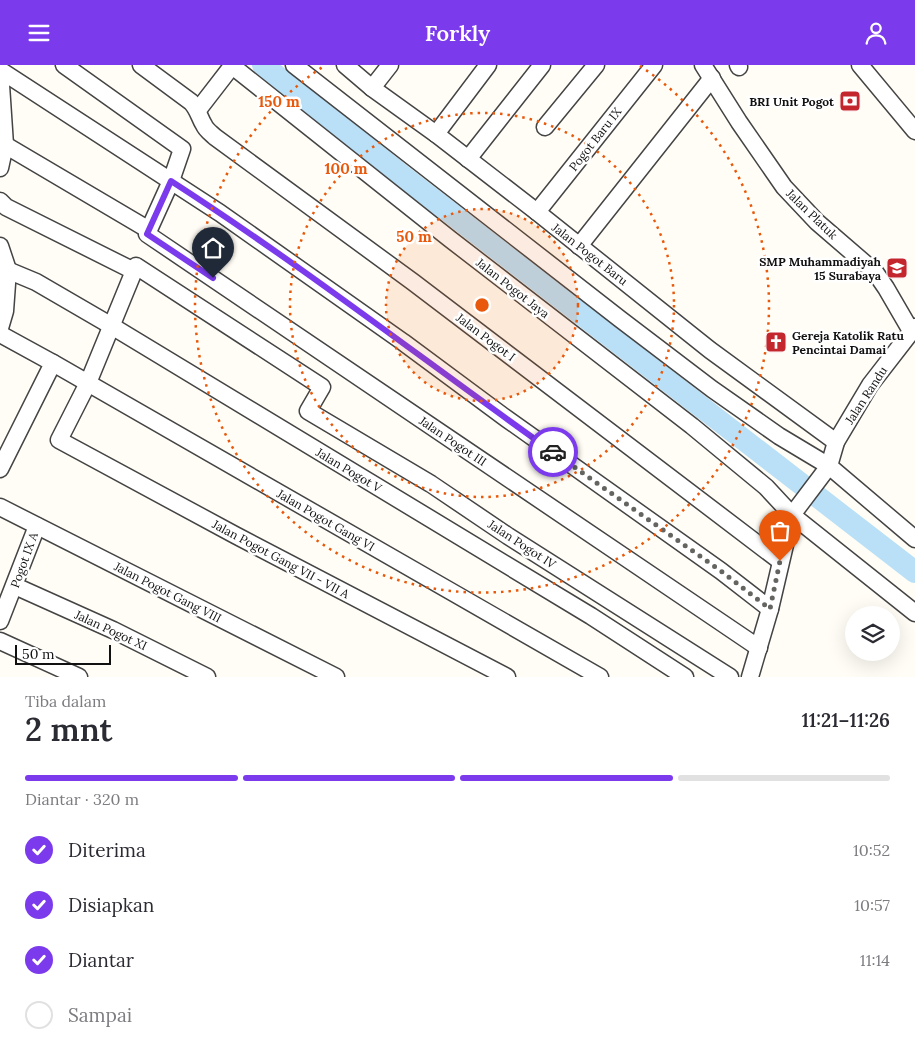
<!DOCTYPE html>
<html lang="id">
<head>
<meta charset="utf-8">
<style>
  body { margin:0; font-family:Lora,serif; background:#f2f2f3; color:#2b2b33; height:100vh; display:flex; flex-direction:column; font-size:19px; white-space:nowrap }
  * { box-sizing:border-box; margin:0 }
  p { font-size:16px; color:#7c7c81 }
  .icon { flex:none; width:28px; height:28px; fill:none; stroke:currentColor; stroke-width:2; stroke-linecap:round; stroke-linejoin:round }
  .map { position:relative; height:612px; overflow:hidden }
  .details { display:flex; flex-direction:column; background:#fff; flex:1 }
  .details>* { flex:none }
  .tools { position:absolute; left:845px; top:541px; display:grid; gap:10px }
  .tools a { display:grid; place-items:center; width:55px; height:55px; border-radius:50%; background:#fff; box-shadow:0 5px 20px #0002; font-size:25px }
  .scale { position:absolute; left:15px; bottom:12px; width:96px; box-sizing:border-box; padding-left:5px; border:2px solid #111; border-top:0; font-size:14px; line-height:18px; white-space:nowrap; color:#111; -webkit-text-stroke:4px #fff; paint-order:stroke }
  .pin { position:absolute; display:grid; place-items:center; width:42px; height:42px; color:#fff; margin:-51px -21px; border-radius:50% 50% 50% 0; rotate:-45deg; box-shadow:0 0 5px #0007 }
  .pin .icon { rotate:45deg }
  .courier { position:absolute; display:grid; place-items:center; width:50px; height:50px; margin:-25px; border:4px solid #7c3aed; border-radius:50%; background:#fff; color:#222; box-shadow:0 1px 6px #0007 }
  .head em { font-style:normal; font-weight:600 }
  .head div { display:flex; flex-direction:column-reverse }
  .head { display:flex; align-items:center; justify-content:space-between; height:85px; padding:0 25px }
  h1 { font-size:32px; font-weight:600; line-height:38px }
  .bar { display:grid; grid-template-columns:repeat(4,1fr); gap:8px 5px; align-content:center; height:60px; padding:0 25px }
  .bar i { height:6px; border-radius:4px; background:#e1e1e2 }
  .bar .selected { background:#7c3aed }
  .bar p { grid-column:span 4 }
  ol { padding:0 25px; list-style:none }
  li { display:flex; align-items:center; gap:15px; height:55px }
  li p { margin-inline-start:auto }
  li .icon { padding:5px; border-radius:50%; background:#7c3aed; color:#fff; stroke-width:4 }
  li:last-child { color:#7c7c81 }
  li i { width:28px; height:28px; border:2px solid #e1e1e2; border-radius:50% }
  header { display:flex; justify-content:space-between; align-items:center; height:65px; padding:0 25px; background:#7c3aed; color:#fff; font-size:22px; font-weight:600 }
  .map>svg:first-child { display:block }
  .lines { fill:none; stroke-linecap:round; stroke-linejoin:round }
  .river { stroke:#b9e0f7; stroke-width:22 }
  .minor-casing { stroke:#444; stroke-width:19 }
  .minor { stroke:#fff; stroke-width:16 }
  .done { stroke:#646461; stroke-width:5; stroke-dasharray:0 9 }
  .route { stroke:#7c3aed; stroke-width:6 }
  .ring { fill:none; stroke:#e8590c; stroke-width:2.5; stroke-dasharray:2.5 5 }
  .labels { text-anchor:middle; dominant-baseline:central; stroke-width:5; stroke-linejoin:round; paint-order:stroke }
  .poi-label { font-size:12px; font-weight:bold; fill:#111; stroke:#fff; text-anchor:end }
  .street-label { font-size:12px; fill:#111; stroke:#fff }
  .centre { fill:#e8590c; stroke:#fff; stroke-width:2.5 }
  .ring-label { font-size:15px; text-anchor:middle; font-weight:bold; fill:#e8590c; stroke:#fff; stroke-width:5; stroke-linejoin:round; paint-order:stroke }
</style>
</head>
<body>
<header><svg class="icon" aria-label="menu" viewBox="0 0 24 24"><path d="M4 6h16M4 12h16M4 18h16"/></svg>Forkly<svg class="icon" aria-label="person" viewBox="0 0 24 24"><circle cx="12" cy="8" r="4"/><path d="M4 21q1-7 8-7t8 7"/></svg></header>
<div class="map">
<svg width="915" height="612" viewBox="0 0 915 612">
  <rect width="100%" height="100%" fill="#fffdf5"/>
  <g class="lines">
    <path class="river" d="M263,0L404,112L915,507"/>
    <g class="minor-casing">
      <g id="minor">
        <path d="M64,0L182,84L171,116L147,169L759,583"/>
        <path d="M141,0L191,37C198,44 199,52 204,60C206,65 211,68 215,72L413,217L780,496"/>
        <path d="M231,0L450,174L692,361L766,422L792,450L915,548"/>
        <path d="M294,0L620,254L712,324L779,371L829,401L915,474"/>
        <path d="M345,0L372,23L436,69L537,147L710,285L836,377"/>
        <path d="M703,0L739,57L784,122L817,157L875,207L886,223L911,266"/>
        <path d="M738,0L739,2"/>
        <path d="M860,0L915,66"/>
        <path d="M0,5L220,148L403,277L507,354L721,506L770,544"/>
        <path d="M0,5L5,80L0,103"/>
        <path d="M372,23L390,0"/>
        <path d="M198,45L232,1"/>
        <path d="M545,62L596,0"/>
        <path d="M436,69L488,0"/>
        <path d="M5,80L149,165"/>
        <path d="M468,94L542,0"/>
        <path d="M0,136L6,142L134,206"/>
        <path d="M537,147L654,0"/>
        <path d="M0,181L8,205L5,246L0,263"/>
        <path d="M579,181L712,13"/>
        <path d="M0,202L36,217L110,260L591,551L685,612"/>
        <path d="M0,269L53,298L0,404"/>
        <path d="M53,298L600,612"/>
        <path d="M0,442L336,612"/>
        <path d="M15,521L113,565L207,612"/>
        <path d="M0,556L37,461"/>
        <path d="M0,576L79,612"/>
        <path d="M507,612L235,470L59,375L88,318L136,201L322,322L308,346L431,419L508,471L730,612"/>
        <path d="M750,612L770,544L792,450L829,401L836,377L870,320L915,262"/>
      </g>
    </g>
    <use href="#minor" class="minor"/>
  </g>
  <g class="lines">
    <path class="done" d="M553,387L721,506L770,544L780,496"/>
    <path class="route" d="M213,213L147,169L171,116C303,201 426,297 553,387"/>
  </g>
  <circle cx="482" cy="240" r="96" fill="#e8590c" fill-opacity=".12"/>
  <g class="ring">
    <circle cx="482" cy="240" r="96"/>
    <circle cx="482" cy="240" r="192"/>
    <path d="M640 1A287 287 0 1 1 324 1"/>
  </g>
  <defs>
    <g id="bank-square" transform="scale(1.125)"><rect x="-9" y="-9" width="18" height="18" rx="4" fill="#c4262e" stroke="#fff"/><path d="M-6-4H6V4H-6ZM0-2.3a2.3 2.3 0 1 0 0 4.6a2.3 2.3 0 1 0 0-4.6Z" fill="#fff"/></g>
    <g id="school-square" transform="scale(1.125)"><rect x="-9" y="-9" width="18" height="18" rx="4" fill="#c4262e" stroke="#fff"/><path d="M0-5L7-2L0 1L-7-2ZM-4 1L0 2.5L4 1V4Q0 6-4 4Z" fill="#fff"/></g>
    <g id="church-square" transform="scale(1.125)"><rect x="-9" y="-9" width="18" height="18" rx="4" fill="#c4262e" stroke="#fff"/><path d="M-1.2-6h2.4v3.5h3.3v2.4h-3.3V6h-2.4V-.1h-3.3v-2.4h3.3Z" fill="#fff"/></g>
  </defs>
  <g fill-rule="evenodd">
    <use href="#bank-square" x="850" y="36"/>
    <use href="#school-square" x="897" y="203"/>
    <use href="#church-square" x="776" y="277"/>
  </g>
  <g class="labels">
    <g class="poi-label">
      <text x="834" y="36">BRI Unit Pogot</text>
      <text x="881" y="196">SMP Muhammadiyah<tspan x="881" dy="14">15 Surabaya</tspan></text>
      <text x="792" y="270" text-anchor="start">Gereja Katolik Ratu<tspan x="792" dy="14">Pencintai Damai</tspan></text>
    </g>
    <g class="street-label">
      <text transform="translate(595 74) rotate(-52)">Pogot Baru IX</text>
      <text transform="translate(812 149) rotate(44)">Jalan Platuk</text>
      <text transform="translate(590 189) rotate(38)">Jalan Pogot Baru</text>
      <text transform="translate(513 223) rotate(38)">Jalan Pogot Jaya</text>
      <text transform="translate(486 272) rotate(37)">Jalan Pogot I</text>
      <text transform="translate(866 330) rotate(-57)">Jalan Randu</text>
      <text transform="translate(453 376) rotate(34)">Jalan Pogot III</text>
      <text transform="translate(349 405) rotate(31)">Jalan Pogot V</text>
      <text transform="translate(326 455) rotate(30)">Jalan Pogot Gang VI</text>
      <text transform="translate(522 479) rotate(33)">Jalan Pogot IV</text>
      <text transform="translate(281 494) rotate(28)">Jalan Pogot Gang VII - VII A</text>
      <text transform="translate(24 495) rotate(-70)">Pogot IX A</text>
      <text transform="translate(168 527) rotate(27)">Jalan Pogot Gang VIII</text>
      <text transform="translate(111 565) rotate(25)">Jalan Pogot XI</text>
    </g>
  </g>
  <circle cx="482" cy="240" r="8" class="centre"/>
  <g class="ring-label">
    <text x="279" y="42">150 m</text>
    <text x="346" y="109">100 m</text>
    <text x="414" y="177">50 m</text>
  </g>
</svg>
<div class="tools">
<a><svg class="icon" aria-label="layers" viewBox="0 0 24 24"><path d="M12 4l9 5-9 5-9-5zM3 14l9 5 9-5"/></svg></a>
</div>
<div class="scale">50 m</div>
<div class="pin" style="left:780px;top:496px;background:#ea580c"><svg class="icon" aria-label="bag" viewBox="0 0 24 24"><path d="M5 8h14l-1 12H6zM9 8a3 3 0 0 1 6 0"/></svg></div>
<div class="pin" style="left:213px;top:213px;background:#1f2937"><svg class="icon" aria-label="home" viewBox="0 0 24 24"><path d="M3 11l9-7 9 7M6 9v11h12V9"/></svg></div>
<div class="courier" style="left:553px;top:387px"><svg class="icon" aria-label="car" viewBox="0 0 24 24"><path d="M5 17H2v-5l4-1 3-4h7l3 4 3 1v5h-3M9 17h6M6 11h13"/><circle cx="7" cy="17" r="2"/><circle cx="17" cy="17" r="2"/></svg></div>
</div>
<section class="details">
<div class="head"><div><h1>2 mnt</h1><p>Tiba dalam</p></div><em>11:21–11:26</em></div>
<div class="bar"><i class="selected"></i><i class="selected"></i><i class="selected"></i><i></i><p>Diantar · 320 m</p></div>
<ol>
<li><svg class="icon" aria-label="check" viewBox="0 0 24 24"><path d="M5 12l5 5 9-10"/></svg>Diterima<p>10:52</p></li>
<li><svg class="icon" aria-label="check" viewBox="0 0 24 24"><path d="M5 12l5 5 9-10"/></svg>Disiapkan<p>10:57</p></li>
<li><svg class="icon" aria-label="check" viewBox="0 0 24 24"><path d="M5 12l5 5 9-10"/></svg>Diantar<p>11:14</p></li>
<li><i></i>Sampai</li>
</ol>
</section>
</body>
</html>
